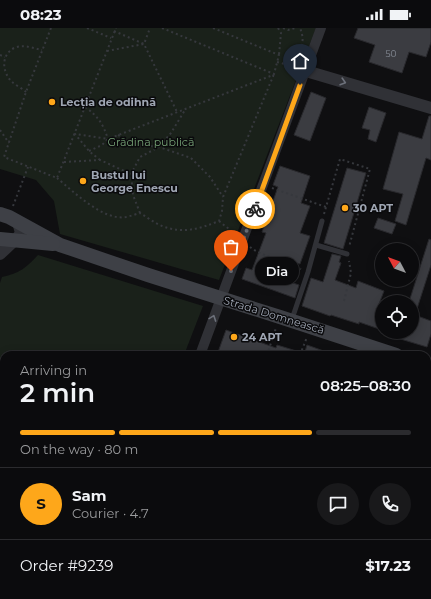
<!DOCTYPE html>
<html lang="en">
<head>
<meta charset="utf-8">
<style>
  body { margin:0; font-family:Montserrat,sans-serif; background:#19191b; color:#f1f3f6; height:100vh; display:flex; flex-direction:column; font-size:15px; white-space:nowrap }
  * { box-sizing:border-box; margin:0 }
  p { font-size:13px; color:#9a9b9d }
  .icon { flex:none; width:22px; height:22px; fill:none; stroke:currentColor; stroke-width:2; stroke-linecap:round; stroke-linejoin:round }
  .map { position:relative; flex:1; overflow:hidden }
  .details { position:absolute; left:0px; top:323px; width:431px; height:248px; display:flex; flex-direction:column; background:#0b0b0d; border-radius:12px 12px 0 0; box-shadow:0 2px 10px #0003,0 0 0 1px #2b2b2e }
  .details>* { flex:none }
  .needle { width:26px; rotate:311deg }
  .buttons { position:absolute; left:375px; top:215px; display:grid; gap:8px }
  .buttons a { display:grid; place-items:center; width:44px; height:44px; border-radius:50%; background:#0b0b0d; box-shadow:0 2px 10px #0003,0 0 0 1px #2b2b2e; font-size:20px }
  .pin { position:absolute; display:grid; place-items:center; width:34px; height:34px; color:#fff; margin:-41px -17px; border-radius:50% 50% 50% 0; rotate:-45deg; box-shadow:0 0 4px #0007 }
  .pin .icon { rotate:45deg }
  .courier { position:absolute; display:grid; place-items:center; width:40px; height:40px; margin:-20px; border:3px solid #fea71a; border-radius:50%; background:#fff; color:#222; box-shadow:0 1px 5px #0007 }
  .bubble { position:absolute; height:28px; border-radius:14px; background:#0b0b0d; box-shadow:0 2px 10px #0003,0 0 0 1px #2b2b2e; font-size:13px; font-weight:600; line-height:28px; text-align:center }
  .headline em { font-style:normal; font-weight:600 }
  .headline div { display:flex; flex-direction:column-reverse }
  .headline { display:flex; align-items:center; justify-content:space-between; height:68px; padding:0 20px }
  h1 { font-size:26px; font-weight:600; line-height:30px }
  .bar { display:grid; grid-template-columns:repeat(4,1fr); gap:6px 4px; align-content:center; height:48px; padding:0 20px }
  .bar i { height:5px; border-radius:3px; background:#2b2b2e }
  .bar .selected { background:#fea71a }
  .bar p { grid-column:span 4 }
  .line { display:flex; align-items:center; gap:10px; padding:0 20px; border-top:1px solid #2b2b2e }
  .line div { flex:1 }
  .round { display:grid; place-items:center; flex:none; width:42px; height:42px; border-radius:21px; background:#19191b }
  .status { display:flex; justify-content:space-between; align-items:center; height:28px; padding:0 20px; background:#0b0b0d; direction:ltr }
  .status svg { height:11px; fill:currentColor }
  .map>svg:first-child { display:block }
  .green { fill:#1a211a }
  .building { fill:#3b3c41; stroke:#29292d }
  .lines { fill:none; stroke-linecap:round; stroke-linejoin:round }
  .path { stroke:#36383d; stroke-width:2; stroke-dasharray:2 3; stroke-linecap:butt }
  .service { stroke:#303136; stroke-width:5 }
  .minor { stroke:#303136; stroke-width:10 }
  .tertiary { stroke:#303136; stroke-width:12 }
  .secondary { stroke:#3e4046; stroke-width:14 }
  .oneway { stroke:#6d717b }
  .done { stroke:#6d717a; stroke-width:4; stroke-dasharray:0 7.2 }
  .route { stroke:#fea71a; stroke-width:5 }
  .poi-dot { fill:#fea71a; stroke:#0a0a0c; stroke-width:1.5 }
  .labels { text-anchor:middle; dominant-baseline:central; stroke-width:3; stroke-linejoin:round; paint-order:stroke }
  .number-label { font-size:9px; fill:#868c96 }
  .poi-label { font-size:11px; font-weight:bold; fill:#9fa6b3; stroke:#0a0a0c; text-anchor:start }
  .park-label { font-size:11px; fill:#75a075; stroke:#0a0a0c }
  .street-label { font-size:11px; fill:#9fa6b3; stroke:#0a0a0c }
</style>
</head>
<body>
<div class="status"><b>08:23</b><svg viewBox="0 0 49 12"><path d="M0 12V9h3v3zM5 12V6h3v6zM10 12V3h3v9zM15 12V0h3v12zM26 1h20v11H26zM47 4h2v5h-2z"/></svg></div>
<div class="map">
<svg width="431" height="571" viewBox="0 0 431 571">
  <rect width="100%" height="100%" fill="#0f0f11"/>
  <g class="green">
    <path d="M0,0H316L219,252L60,206L54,173L36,152L0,141Z"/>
    <path d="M38,227L203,278L184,327H4V461L0,459V255L2,249C20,245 26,240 38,227Z"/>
  </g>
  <g class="building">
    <path d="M358,0H431V14L426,29L409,24L402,45L369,34L375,17L354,10Z"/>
    <path d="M311,64L326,70L310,113L294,107Z"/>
    <path d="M369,79L386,85L376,114L368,111L370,102L362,100Z"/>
    <path d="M429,88H431V132L426,130L406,197L395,193L403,166L383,161L399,104L422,111Z"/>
    <path d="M280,138L310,148L301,175L310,178L300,205L310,208L300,236L293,234L287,253L299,257L295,270L242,251L246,240L252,242L266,205L262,204L278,159L273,157Z"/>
    <path d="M347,140L366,145L343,221L324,215Z"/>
    <path d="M378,190L396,196L392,206L374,200Z"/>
    <path d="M429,211L431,212V237L415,287L431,293V306L427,319L384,306V304H412V274H409Z"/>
    <path d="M332,226L341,228L339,234L341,235L335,252L356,260L358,253L384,263L377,281L382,283V302L359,294V296L331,287L330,288L302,278L311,250L323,254Z"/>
    <path d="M226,302L276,320L277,317L303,325V327H217Z"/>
    <path d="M307,317L332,326V327H304Z"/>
  </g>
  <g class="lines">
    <g class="path">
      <path d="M51,0L26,64L4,129L57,150L116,0"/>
      <path d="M87,0L111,10"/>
      <path d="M162,0L274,46L279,27L213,0"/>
      <path d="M278,0L281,5L279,27"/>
      <path d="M283,0L288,2L295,0"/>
      <path d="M114,3L144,16L177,84"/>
      <path d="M107,23L144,16L150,0"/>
      <path d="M0,27L5,29"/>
      <path d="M277,34L296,39"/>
      <path d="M285,36C299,27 307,17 300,0"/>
      <path d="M26,64C22,60 15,57 11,53C2,43 1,27 14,20C23,16 33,20 42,22"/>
      <path d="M85,79C98,88 103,96 108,111"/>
      <path d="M0,102L9,115"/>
      <path d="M118,107L135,116L159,119L171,105L185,82"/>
      <path d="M89,123L102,117L108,111L273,47"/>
      <path d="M100,132L89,123L75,106L108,111"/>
      <path d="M64,134L100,132L131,146"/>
      <path d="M57,150C74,164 103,193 126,189C131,188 136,186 140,185C147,189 154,195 162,198C183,206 199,201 219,193L222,183L223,169L274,46"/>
      <path d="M272,160L326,179"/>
      <path d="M13,178L28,139"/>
      <path d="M140,185L133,167L131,146L140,129L159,119L191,130L210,149L223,169"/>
      <path d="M324,186L340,131L370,141L349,219"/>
      <path d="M219,193L235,206"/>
      <path d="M250,219C261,228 287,234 301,241"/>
      <path d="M344,273L351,245L349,233"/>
      <path d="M267,327L276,300"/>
      <path d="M300,327L307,309"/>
    </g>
    <g class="service">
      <path d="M316,217L347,226"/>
      <path d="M292,291L308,244L322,193"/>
      <path d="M431,476V487"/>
    </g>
    <g class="minor">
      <path d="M200,327L321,0"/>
      <path d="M0,471L4,473"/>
      <path d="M248,567L258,571"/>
      <path d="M105,571L107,567"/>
    </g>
    <g class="tertiary">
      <path d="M306,43L431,80"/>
      <path d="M0,226L18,209L21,205L18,194"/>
    </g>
    <g class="secondary">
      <path d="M0,186L9,189L60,217L148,247L280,289L396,327"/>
      <path d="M0,211L53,216"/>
      <path d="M427,337L431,338"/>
    </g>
  </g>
  <defs><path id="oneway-chevron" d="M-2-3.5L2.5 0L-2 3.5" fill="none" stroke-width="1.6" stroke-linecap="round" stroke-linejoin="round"/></defs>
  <g class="oneway">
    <use href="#oneway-chevron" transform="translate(343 54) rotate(17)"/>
    <use href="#oneway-chevron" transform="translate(213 290) rotate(-70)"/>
  </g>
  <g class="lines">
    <path class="done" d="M231,243L255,181"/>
    <path class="route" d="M255,181L300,57"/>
  </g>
  <g class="poi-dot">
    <circle cx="52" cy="74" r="4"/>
    <circle cx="83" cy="153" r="4"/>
    <circle cx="345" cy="180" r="4"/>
    <circle cx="234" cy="309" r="4"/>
  </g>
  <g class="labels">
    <g class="number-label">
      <text x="391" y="25">50</text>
    </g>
    <g class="poi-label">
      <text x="60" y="74">Lecția de odihnă</text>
      <text x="91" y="147">Bustul lui<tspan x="91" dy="13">George Enescu</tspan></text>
      <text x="353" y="180">30 APT</text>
      <text x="242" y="309">24 APT</text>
    </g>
    <g class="park-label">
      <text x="151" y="114">Grădina publică</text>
    </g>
    <g class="street-label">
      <text transform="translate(274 287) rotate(17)">Strada Domnească</text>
    </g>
  </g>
</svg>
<div class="buttons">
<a><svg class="needle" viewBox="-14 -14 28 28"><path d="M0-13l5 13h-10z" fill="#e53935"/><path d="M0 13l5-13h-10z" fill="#9a9b9d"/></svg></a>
<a><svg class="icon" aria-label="locate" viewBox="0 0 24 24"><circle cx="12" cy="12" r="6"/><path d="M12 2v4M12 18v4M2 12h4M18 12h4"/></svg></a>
</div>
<div class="pin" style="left:231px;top:243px;background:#ea580c"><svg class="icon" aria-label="bag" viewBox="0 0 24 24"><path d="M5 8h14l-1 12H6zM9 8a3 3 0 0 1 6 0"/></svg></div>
<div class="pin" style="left:300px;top:57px;background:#1f2937"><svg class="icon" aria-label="home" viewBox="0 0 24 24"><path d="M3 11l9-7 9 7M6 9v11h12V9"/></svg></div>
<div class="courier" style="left:255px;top:181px"><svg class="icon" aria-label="bike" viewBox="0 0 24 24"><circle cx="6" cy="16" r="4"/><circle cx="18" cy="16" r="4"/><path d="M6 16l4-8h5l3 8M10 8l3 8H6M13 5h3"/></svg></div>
<div class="bubble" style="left:255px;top:229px;width:44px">Dia</div>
<section class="details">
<div class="headline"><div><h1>2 min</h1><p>Arriving in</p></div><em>08:25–08:30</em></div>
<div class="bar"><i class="selected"></i><i class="selected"></i><i class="selected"></i><i></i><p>On the way · 80 m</p></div>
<div class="line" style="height:72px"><b class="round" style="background:#fea71a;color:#111">S</b><div><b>Sam</b><p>Courier · 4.7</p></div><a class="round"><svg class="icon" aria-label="chat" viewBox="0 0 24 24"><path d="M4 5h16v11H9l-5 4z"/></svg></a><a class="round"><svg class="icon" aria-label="phone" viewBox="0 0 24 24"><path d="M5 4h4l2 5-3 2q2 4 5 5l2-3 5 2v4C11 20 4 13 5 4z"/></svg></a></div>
<div class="line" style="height:52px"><div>Order #9239</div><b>$17.23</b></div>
</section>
</div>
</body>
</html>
